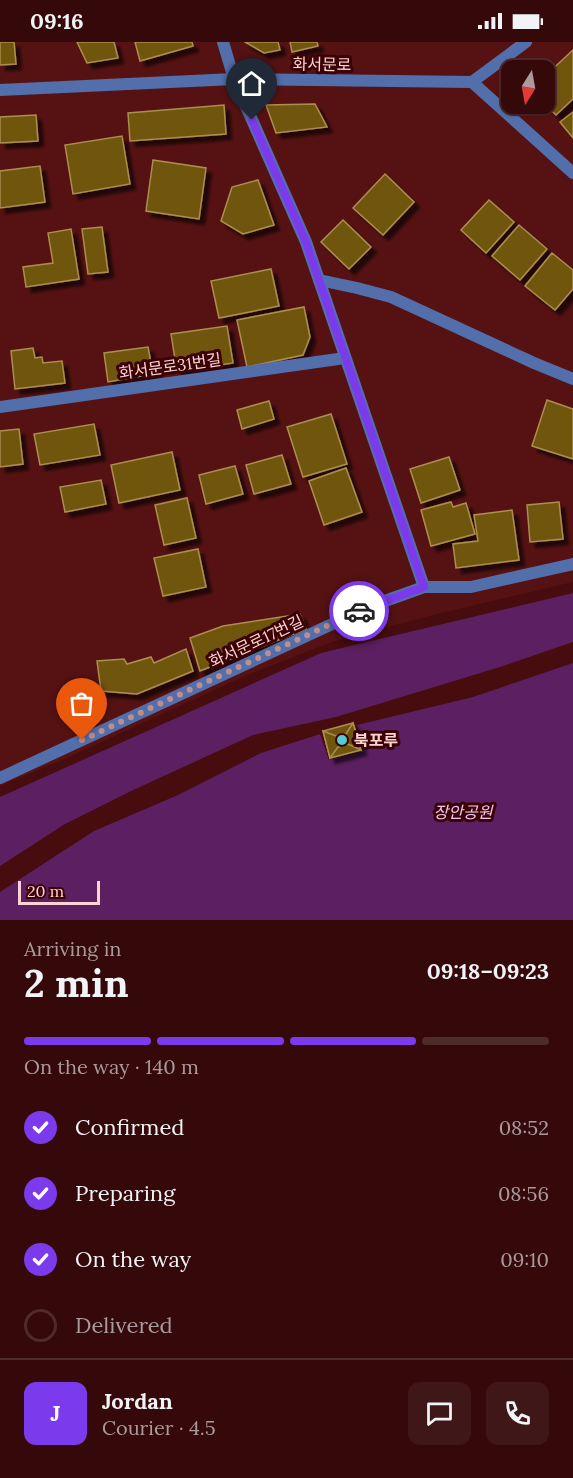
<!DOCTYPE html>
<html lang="en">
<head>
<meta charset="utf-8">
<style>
  body { margin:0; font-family:Lora,"Noto Sans KR",serif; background:#401718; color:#f1f3f6; height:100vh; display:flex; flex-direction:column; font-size:22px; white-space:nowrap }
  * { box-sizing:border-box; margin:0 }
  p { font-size:20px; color:#aa9a9c }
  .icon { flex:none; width:33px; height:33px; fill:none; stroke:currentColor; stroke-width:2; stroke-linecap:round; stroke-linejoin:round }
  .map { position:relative; height:878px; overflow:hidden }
  .details { display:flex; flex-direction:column; background:#35090a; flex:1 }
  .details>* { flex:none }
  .needle { width:39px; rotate:191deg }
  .buttons { position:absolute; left:501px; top:18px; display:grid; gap:12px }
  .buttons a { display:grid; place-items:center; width:54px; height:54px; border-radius:12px; background:#35090a; box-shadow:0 2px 4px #0004,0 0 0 2px #4f2a2b; font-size:30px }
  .scale { position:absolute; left:18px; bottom:15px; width:82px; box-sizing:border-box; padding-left:6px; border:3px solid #fcd4d1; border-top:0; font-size:16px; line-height:21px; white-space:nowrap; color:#fcd4d1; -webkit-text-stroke:4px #3b0105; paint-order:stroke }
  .pin { position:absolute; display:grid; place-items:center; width:51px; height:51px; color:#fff; margin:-62px -26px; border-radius:50% 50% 50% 0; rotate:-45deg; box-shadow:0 0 6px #0007 }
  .pin .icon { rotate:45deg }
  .courier { position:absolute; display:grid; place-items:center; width:60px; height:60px; margin:-30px; border:4px solid #7c3aed; border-radius:50%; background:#fff; color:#222; box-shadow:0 2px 8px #0007 }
  .overview em { font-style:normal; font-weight:800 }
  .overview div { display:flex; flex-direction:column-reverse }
  .overview { display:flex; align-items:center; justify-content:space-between; height:102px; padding:0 24px }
  h1 { font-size:39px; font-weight:800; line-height:45px }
  .bar { display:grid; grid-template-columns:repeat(4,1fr); gap:9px 6px; align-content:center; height:72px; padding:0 24px }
  .bar i { height:8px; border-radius:4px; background:#4f2a2b }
  .bar .current { background:#7c3aed }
  .bar p { grid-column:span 4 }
  .line { display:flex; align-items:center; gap:15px; padding:0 24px; border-top:2px solid #4f2a2b }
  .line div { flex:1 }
  .round { display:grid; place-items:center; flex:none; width:63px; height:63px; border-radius:12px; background:#401718 }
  ol { padding:0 24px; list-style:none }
  li { display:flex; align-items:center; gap:18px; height:66px }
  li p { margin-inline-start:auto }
  li .icon { padding:6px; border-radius:50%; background:#7c3aed; color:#fff; stroke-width:4 }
  li:last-child { color:#aa9a9c }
  li i { width:33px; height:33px; border:3px solid #4f2a2b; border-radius:50% }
  .status { display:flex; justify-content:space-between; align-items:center; height:42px; padding:0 30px; background:#35090a; direction:ltr }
  .status svg { height:16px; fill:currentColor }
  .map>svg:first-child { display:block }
  .built { fill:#561213; fill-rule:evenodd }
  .green { fill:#5c1f61 }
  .building { fill:#705410; stroke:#ac8e50; stroke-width:1.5; filter:url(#shadow) }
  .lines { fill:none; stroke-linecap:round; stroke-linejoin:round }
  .pedestrian { stroke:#536fab; stroke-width:12 }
  .minor { stroke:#536fab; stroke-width:12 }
  .done { stroke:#bd8e8c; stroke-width:6; stroke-dasharray:0 10.8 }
  .route { stroke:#7c3aed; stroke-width:8 }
  .poi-dot { fill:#52cbd8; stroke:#3b0105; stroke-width:2 }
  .labels { text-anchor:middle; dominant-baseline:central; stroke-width:6; stroke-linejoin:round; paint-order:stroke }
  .street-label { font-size:16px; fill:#fcd4d1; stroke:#3b0105 }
  .poi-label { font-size:16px; font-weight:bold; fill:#fcd4d1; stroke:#3b0105; text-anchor:start }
  .park-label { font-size:16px; font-style:italic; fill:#f1c6f3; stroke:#3b0105 }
</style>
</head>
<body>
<div class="status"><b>09:16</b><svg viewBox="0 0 49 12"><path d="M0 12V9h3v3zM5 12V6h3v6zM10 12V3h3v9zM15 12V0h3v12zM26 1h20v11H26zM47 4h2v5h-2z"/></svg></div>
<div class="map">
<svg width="573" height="878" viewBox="0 0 573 878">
  <defs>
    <filter id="shadow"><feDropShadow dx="5.5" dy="5.5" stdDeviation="1.5" flood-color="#0009"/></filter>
  </defs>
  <rect width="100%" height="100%" fill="#470c0d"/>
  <path class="built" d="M0,0H573V540L433,573L332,600L247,633L69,715L0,744ZM512,28H544V62H512Z"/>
  <g class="green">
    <path d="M573,551V600L500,625L336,675L253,693L129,750L65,782L0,824V755L321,611Z"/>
    <path d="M573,621V878H0V850L94,789L178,753L261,711L320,692L329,718L363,709L357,683L473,655Z"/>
  </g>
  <g class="building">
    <path d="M0,0H14L16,22L0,23Z"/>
    <path d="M77,0H114L118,16L87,21Z"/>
    <path d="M135,0H192L193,4L140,19Z"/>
    <path d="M245,0H278L280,8L264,11Z"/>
    <path d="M290,0H317L318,4L292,10Z"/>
    <path d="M573,8V57L556,73L544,61V35Z"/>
    <path d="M315,62L327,85L276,91L266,63Z"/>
    <path d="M224,63L226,92L130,99L128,71Z"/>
    <path d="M573,70V96L560,80Z"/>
    <path d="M36,73L38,99L0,101V75Z"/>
    <path d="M122,94L130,142L73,152L65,103Z"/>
    <path d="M153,118L206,126L199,177L146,169Z"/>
    <path d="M40,124L45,160L0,166V129Z"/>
    <path d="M385,132L414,160L383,193L353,166Z"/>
    <path d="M258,138L274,183L243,192L221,179L232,145Z"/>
    <path d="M489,158L514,180L486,211L461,188Z"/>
    <path d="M343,178L371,205L349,227L321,200Z"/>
    <path d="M519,183L547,207L520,238L492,214Z"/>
    <path d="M102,185L108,230L88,232L82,187Z"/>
    <path d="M71,187L79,237L26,245L23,225L53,221L48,191Z"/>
    <path d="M552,211L573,228V247L555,268L525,244Z"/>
    <path d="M271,227L279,264L219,276L211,239Z"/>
    <path d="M304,265L310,295L303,313L247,325L237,278Z"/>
    <path d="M227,284L233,321L177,330L171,292Z"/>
    <path d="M148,305L153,332L108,340L104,311Z"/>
    <path d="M33,306L35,316L42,315L43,321L62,319L65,341L15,347L11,309Z"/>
    <path d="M547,358L573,367V417L532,404Z"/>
    <path d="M269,359L274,377L242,387L237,368Z"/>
    <path d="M331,372L347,422L303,435L287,385Z"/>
    <path d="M94,382L100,413L40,423L34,392Z"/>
    <path d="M19,387L23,422L0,425V389Z"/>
    <path d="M172,410L180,448L119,461L111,423Z"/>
    <path d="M282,413L291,442L254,452L246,423Z"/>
    <path d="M449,415L460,448L421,461L410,427Z"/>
    <path d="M235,424L243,452L206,462L199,433Z"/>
    <path d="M346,426L362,470L324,483L309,439Z"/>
    <path d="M101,438L106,462L65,470L60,445Z"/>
    <path d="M187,456L196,496L164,503L155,463Z"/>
    <path d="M451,460L453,465L466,461L475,492L431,504L421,468Z"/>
    <path d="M559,460L563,497L530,500L527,463Z"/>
    <path d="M512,468L519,518L456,526L453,502L478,499L474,473Z"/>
    <path d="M198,507L206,545L163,554L154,516Z"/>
    <path d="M300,572L306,587L200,629L190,596L223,584Z"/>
    <path d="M186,607L193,629L137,652L101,649L97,619L124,617L127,622L151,615L154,621Z"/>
    <path d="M353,681L361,708L330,716L323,689Z"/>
    <path d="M353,681L361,708L348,702L343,704L341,693L346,692Z"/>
    <path d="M323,689L336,694L341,693L343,704L338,705L330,716Z"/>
  </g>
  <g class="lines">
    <path class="pedestrian" d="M319,238L357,246L391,255L534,321L573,337"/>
    <g class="minor">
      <path d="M223,0L234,37L306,200L424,545"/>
      <path d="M472,40L526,0"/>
      <path d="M0,48L234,37L472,40L573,131"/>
      <path d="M0,365L345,316"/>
      <path d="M0,736L371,564L424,545H471L573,522"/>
    </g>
  </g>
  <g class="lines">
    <path class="done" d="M82,698L359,569"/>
    <path class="route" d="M252,78L306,200L424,545L371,564L359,569"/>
  </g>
  <circle class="poi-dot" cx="342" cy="698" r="6"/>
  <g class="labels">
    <g class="street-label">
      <text transform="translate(322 22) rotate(1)">화서문로</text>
      <text transform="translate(170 324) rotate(-8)">화서문로31번길</text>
      <text transform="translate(256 599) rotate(-25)">화서문로17번길</text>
    </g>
    <g class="poi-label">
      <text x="354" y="698">북포루</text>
    </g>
    <g class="park-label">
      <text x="463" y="770">장안공원</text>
    </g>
  </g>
</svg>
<div class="buttons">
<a><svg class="needle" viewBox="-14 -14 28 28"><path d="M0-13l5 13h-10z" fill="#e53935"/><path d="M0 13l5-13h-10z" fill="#aa9a9c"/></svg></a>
</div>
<div class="scale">20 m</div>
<div class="pin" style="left:82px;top:698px;background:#ea580c"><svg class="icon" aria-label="bag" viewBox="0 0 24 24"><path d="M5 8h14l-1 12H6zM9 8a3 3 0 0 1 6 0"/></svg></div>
<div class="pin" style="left:252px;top:78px;background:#1f2937"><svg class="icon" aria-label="home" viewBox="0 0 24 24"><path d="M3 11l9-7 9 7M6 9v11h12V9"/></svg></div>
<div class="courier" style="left:359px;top:569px"><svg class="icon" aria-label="car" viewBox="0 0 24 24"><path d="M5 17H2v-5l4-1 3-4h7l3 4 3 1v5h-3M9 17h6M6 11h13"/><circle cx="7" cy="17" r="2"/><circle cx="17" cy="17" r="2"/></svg></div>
</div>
<section class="details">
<div class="overview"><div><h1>2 min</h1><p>Arriving in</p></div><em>09:18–09:23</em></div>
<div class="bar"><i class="current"></i><i class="current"></i><i class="current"></i><i></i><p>On the way · 140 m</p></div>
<ol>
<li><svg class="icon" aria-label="check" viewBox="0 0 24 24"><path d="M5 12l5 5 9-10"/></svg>Confirmed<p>08:52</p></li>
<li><svg class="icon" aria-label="check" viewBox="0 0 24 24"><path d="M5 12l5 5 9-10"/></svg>Preparing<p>08:56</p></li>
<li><svg class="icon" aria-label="check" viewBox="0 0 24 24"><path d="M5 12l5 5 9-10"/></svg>On the way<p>09:10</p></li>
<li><i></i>Delivered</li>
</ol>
<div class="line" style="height:108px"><b class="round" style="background:#7c3aed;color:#fff">J</b><div><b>Jordan</b><p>Courier · 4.5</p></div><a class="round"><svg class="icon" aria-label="chat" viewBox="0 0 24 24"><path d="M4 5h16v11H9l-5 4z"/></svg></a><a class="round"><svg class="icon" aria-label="phone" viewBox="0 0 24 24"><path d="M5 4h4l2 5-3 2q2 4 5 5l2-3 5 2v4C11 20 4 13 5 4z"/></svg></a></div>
</section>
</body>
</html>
